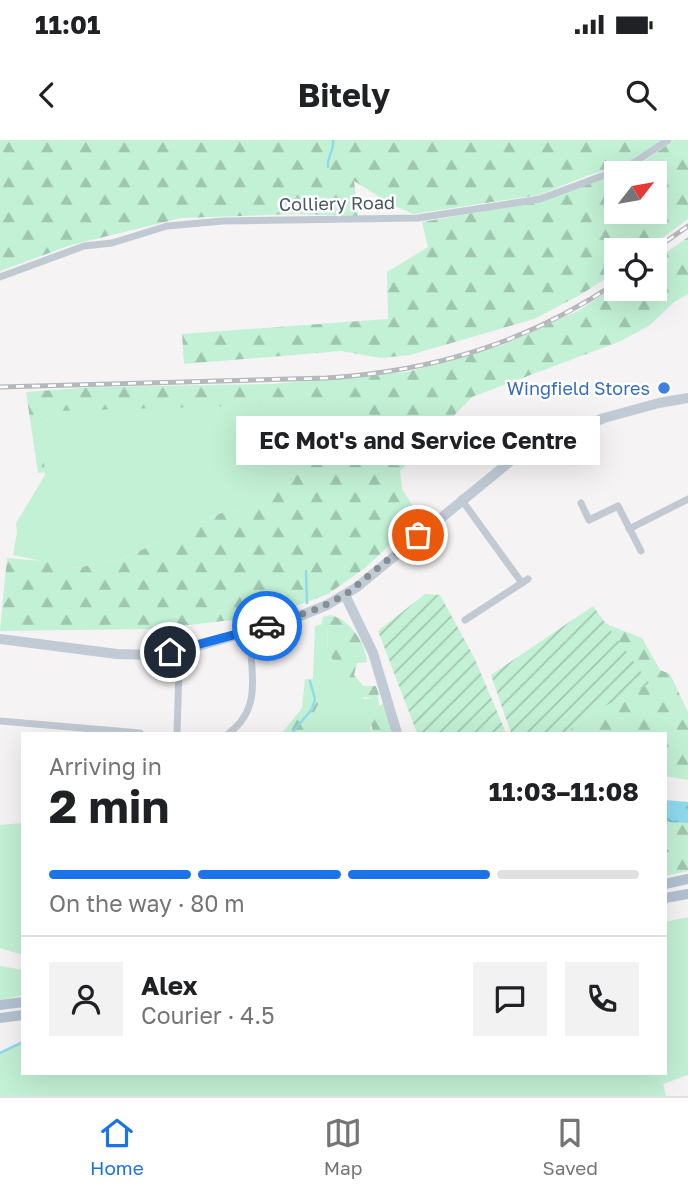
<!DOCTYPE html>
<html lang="en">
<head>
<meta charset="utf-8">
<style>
  body { margin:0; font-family:"Golos Text",sans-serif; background:#f2f2f2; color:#202124; height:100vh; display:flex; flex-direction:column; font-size:26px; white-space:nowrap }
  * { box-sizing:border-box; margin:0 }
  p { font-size:23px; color:#757577 }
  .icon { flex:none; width:38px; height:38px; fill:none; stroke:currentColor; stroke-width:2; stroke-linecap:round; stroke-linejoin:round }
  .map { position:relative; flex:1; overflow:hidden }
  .sheet { position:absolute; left:21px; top:592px; width:646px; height:343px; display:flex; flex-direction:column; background:#fff; border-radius:0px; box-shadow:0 7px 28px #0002 }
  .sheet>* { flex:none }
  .needle { width:46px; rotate:59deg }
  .controls { position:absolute; left:604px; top:21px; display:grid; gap:14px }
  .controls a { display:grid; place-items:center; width:63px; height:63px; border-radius:0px; background:#fff; box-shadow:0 7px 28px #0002; font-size:35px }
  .pin { position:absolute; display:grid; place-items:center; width:60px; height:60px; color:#fff; margin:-30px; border:4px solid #fff; border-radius:50%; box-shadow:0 2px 7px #0007 }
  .courier { position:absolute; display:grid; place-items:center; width:70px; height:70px; margin:-35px; border:5px solid #1a73e8; border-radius:50%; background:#fff; color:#222; box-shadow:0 2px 9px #0007 }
  .bubble { position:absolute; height:49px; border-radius:0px; background:#fff; box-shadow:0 7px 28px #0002; font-size:23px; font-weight:700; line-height:49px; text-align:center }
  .head em { font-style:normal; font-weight:700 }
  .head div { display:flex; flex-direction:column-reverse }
  .head { display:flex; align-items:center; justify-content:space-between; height:119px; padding:0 28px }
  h1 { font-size:46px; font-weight:700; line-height:52px }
  .bar { display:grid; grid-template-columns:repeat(4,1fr); gap:10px 7px; align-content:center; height:84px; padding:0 28px }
  .bar i { height:9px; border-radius:5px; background:#e0e0e0 }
  .bar .current { background:#1a73e8 }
  .bar p { grid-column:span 4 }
  .line { display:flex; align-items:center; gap:18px; padding:0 28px; border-top:2px solid #e0e0e0 }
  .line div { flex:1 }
  .round { display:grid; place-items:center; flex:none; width:74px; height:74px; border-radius:0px; background:#f2f2f2 }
  .status { display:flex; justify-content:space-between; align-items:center; height:49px; padding:0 35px; background:#fff; direction:ltr }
  .status svg { height:19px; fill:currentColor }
  header { display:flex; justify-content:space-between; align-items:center; height:91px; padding:0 28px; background:#fff; font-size:32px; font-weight:700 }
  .tabs { display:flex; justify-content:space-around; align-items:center; height:98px; border-top:2px solid #e0e0e0; background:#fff; font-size:19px; color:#757577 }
  .tabs a { display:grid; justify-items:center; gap:4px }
  .tabs .current { color:#1a73e8 }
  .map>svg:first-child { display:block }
  .grass { fill:#c3f1d5 }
  .forest { fill:url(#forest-firs) }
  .garden { fill:url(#garden-furrows) }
  .water { fill:url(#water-ripples) }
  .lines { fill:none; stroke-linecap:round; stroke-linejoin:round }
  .stream { stroke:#90daee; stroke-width:2.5 }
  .street { stroke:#c1cad2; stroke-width:7 }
  .secondary { stroke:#c1cbd6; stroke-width:10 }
  .primary { stroke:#b3c2d1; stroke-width:10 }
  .rail-casing { stroke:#b5b8bd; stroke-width:5 }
  .rail { stroke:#fff; stroke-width:2.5; stroke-dasharray:8; stroke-linecap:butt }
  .done { stroke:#868d94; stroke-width:7; stroke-dasharray:0 12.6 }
  .route { stroke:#1a73e8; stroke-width:9 }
  .shop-dot { fill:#3f7fe0; stroke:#fff; stroke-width:2.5 }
  .labels { text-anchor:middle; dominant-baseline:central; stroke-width:5; stroke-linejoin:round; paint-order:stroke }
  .street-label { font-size:18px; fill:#4a5661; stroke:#fff }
  .shop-label { font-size:18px; fill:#366cbe; stroke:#fff; text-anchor:end }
</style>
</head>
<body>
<div class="status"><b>11:01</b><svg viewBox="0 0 49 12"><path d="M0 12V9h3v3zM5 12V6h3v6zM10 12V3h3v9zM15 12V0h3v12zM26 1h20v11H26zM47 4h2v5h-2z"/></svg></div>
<header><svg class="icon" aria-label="back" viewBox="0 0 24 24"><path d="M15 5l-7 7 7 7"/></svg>Bitely<svg class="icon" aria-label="search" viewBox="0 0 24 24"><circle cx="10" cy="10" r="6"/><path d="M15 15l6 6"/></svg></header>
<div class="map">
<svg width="688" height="956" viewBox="0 0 688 956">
  <defs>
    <pattern id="forest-firs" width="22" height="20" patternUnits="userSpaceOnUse" patternTransform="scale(1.75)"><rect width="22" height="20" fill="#c3f1d5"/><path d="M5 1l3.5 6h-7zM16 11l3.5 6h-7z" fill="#a0c6b0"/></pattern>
    <pattern id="garden-furrows" width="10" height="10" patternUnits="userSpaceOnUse" patternTransform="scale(1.75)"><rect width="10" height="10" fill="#c3f1d5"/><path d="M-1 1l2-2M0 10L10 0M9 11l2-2" fill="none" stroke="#a0c6b0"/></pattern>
    <pattern id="water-ripples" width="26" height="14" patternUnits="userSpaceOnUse" patternTransform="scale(1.75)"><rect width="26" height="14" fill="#90daee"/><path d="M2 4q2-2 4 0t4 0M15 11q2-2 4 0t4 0" fill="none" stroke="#78b4c4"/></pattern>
  </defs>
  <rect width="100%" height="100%" fill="#f5f3f3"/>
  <g class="grass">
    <path d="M156,263L366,265L370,276L332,297L290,326L271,364L221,373L122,419L76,428L13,415L17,392L16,383L45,335L41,312L40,284L58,271Z"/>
    <path d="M327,483L328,513L352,548L365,559L378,557L379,565L370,588L373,593H292L312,569L310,541L313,538L315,486Z"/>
    <path d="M23,683V815L0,808V685Z"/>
    <path d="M688,777V935L663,944L666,956H0V913L23,902V933H665V782Z"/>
    <path d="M0,826L23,830V855L0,860Z"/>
  </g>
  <g class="forest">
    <path d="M0,0H664L628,24L589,35L539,55L413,74L391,64L354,41L358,76L296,74L181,78L71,105L0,131Z"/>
    <path d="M674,0H688V79L646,110H616V132L580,155L534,179L410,215L381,218L341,211L184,224L182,194L388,179L387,132L428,107L422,82L542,61L616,34V72H654V33H620L636,27Z"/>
    <path d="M688,97V154L674,162L650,185L621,201L472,257L400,331L402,349L420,377L365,428L328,454L272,475L156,489L0,491L7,418L43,421L76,428L122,419L221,373L270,364L290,326L332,297L370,276L366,265H263L58,271L40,284L45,332L38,333L26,252L95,247L273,244L407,232L500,206L578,171L616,146V149H654L655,121Z"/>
    <path d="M331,475C351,481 365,502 367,522L357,523L354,535L363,546H376L379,555L375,558L362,557L352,548L328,513L327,484L321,485L323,477Z"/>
    <path d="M606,484L642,498L660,530L670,534L688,572V640L665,636V593H566L587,575L649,544Z"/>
    <path d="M305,539H311L316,547L319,563L303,593H282L302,568Z"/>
    <path d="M384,564L393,593H373L368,568Z"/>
    <path d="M665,682L688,683V731L665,736Z"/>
  </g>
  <g class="garden">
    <path d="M425,454L440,455L474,517L506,593H417L378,491Z"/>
    <path d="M593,466L650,544L587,575L566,593H511L491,535Z"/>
  </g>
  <path class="water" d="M665,660L688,662V683L665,682Z"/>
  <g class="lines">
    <g class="stream">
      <path d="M328,27C327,16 335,9 333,0"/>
      <path d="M306,431L307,463"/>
      <path d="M292,593L312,569L315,559L310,541"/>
      <path d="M0,913L23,902"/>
    </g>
    <g class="street">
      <path d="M0,137L84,106L112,103L167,86L223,81L418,78L540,59L629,26L668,0"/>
      <path d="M461,359L522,443"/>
      <path d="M581,363L589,380L618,366L641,411"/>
      <path d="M629,389L688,359"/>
      <path d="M465,480L528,439"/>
      <path d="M0,581L140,593"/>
      <path d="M177,593L179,530"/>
      <path d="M229,593C256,573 254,546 251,515"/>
    </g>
    <g class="secondary">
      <path d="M345,455L373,513L397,593"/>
      <path d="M0,499L117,514L153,515L195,507L295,478L327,465L357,447L513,319L545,302L604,278L659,263L688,258"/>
    </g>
    <g class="primary">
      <path d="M665,744L688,739"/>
      <path d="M665,758L688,754"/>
      <path d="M0,865L23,862"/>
      <path d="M0,878L23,875"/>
    </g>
    <g class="rail-casing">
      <g id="rail">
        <path d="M654,110L688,86"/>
        <path d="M0,247L327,238C434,231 526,203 616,143"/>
      </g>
    </g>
    <use href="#rail" class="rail"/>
  </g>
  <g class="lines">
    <path class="done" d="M267,486L317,469L345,455L418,395"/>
    <path class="route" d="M170,512L267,486"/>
  </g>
  <circle class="shop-dot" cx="664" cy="248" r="7"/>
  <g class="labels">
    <g class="street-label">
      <text transform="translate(337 63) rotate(-1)">Colliery Road</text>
    </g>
    <g class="shop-label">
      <text x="650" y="248">Wingfield Stores</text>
    </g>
  </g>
</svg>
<div class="controls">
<a><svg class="needle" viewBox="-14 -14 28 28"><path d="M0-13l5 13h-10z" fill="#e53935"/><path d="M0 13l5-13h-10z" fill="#757577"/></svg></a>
<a><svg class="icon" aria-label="locate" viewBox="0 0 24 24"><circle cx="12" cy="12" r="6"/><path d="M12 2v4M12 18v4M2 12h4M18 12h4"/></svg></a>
</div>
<div class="pin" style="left:418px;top:395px;background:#ea580c"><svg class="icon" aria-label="bag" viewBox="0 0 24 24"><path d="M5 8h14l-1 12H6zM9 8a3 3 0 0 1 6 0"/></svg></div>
<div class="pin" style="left:170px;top:512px;background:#1f2937"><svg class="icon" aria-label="home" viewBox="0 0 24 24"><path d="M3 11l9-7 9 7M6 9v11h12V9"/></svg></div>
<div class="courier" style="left:267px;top:486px"><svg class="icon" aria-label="car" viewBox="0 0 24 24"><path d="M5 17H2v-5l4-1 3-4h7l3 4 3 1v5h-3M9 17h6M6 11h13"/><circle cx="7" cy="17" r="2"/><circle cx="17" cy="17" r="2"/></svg></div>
<div class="bubble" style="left:236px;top:276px;width:364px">EC Mot's and Service Centre</div>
<section class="sheet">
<div class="head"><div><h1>2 min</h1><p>Arriving in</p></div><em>11:03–11:08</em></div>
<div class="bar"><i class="current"></i><i class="current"></i><i class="current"></i><i></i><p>On the way · 80 m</p></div>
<div class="line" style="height:126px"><a class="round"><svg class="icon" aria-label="person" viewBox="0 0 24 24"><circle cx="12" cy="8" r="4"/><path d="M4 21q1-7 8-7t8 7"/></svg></a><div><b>Alex</b><p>Courier · 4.5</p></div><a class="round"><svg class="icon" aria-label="chat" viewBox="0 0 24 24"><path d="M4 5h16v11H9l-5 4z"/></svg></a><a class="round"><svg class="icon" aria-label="phone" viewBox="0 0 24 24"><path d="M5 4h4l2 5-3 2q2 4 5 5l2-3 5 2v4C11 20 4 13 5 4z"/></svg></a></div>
</section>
</div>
<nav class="tabs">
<a class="current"><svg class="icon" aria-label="home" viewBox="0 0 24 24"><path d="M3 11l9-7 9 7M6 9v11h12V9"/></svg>Home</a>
<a><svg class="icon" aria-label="map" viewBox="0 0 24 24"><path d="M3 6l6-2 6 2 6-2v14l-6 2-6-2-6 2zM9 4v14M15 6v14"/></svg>Map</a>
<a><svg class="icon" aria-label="saved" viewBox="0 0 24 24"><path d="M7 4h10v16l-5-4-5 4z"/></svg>Saved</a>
</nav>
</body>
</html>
